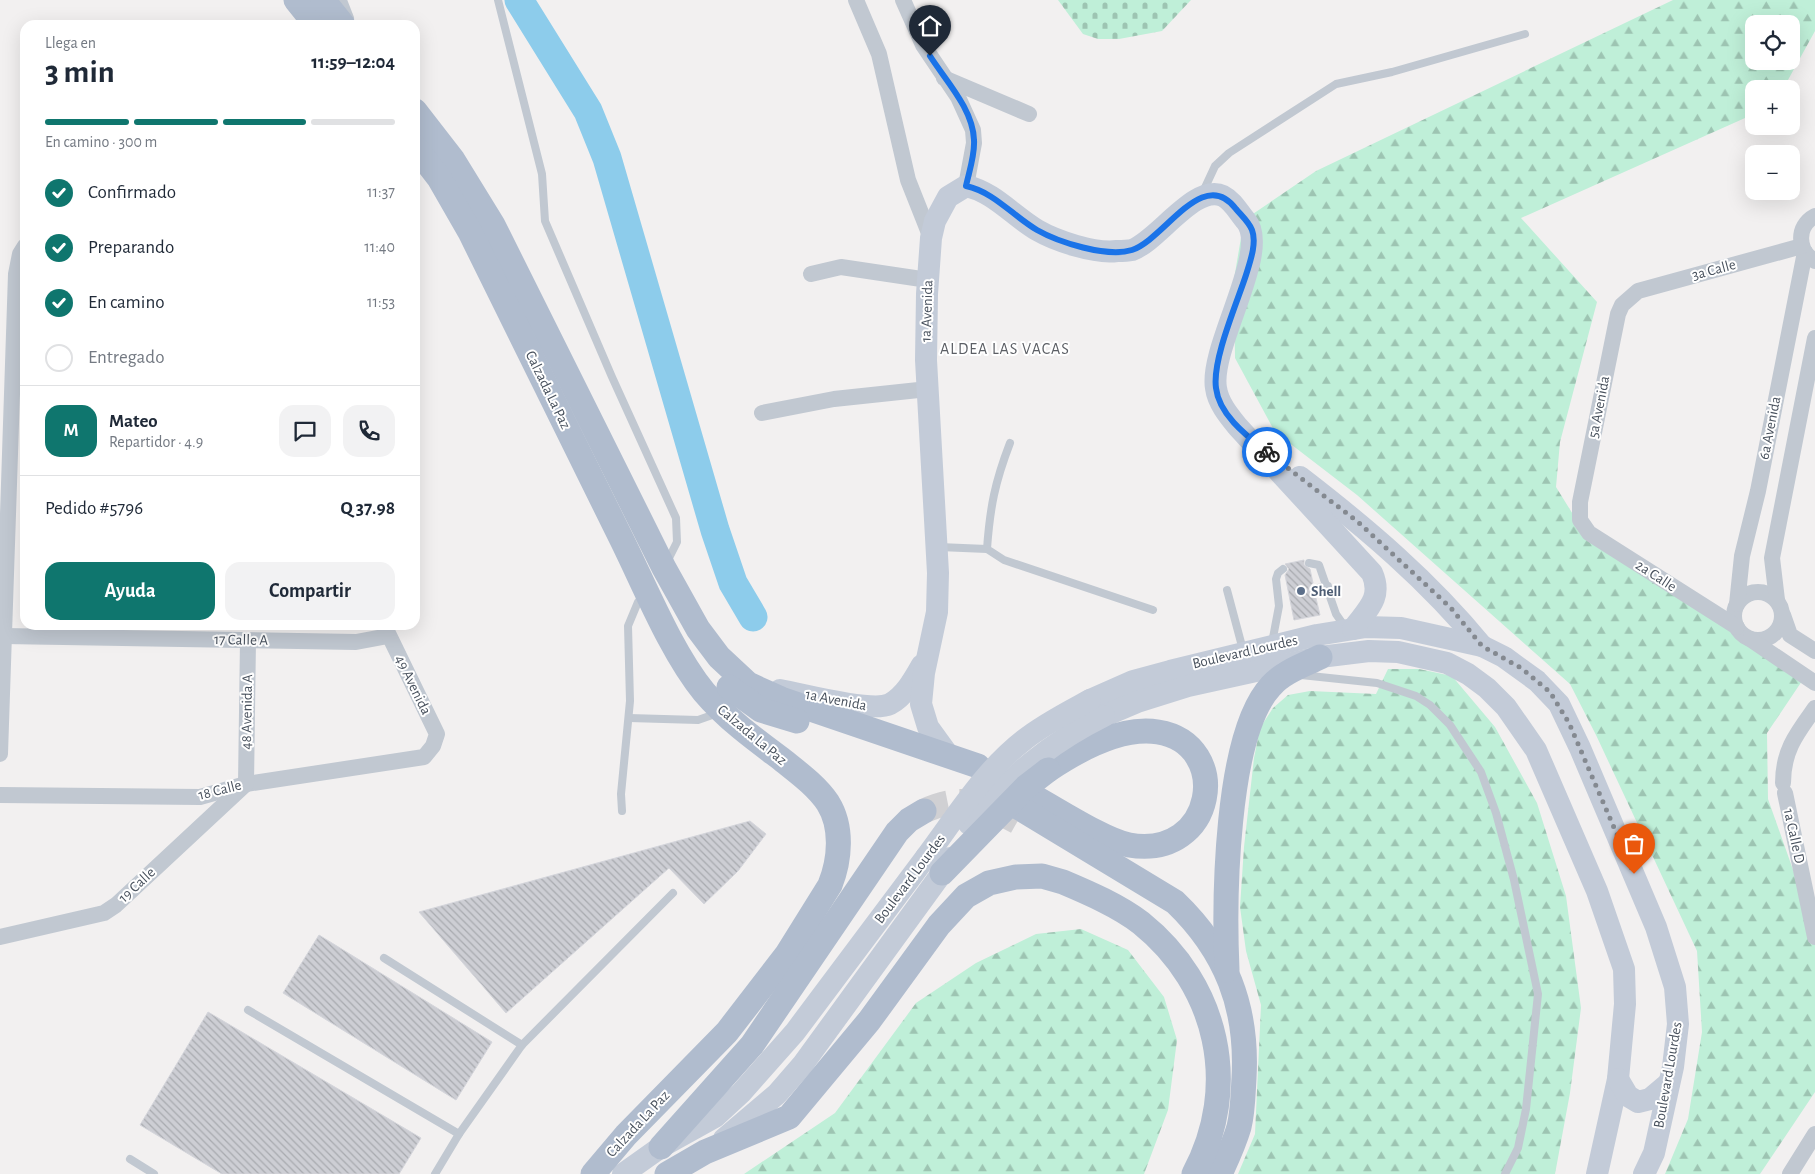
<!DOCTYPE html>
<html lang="es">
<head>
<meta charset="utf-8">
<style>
  body { margin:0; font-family:"Alegreya Sans",sans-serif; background:#f2f2f3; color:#1f2937; height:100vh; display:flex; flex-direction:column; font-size:19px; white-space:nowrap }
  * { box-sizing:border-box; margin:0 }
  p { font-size:16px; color:#747a83 }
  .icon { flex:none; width:28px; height:28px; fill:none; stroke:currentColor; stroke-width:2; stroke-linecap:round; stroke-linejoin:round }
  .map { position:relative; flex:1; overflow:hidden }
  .drawer { position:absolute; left:20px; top:20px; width:400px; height:610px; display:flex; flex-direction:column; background:#fff; border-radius:15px; box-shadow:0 5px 20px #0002 }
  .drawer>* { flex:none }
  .tools { position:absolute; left:1745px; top:15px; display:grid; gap:10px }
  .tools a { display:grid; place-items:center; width:55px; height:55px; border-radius:10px; background:#fff; box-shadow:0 5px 20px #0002; font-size:25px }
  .pin { position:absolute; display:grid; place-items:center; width:42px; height:42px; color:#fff; margin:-51px -21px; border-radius:50% 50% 50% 0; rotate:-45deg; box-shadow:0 0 5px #0007 }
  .pin .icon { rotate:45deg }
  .courier { position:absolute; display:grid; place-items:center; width:50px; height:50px; margin:-25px; border:4px solid #1a73e8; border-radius:50%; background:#fff; color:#222; box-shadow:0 1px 6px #0007 }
  .head em { font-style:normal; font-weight:700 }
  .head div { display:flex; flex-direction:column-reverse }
  .head { display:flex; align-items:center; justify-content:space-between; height:85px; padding:0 25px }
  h1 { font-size:32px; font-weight:700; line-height:38px }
  .bar { display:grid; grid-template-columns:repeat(4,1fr); gap:8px 5px; align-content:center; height:60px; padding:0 25px }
  .bar i { height:6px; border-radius:4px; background:#e0e1e3 }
  .bar .current { background:#0f766e }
  .bar p { grid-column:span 4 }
  .line { display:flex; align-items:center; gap:12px; padding:0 25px; border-top:1px solid #e0e1e3 }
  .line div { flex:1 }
  .round { display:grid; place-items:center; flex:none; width:52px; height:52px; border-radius:15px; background:#f2f2f3 }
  ol { padding:0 25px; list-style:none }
  li { display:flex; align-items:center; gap:15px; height:55px }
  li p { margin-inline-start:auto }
  li .icon { padding:5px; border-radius:50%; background:#0f766e; color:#fff; stroke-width:4 }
  li:last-child { color:#747a83 }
  li i { width:28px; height:28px; border:2px solid #e0e1e3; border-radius:50% }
  .primary-button { display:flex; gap:10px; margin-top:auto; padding:10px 25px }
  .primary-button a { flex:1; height:58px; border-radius:15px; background:#0f766e; color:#fff; font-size:20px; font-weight:700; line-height:58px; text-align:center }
  .primary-button a+a { background:#f2f2f3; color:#1f2937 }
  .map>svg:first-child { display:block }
  .forest { fill:url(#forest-firs); fill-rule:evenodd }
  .cemetery { fill:url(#cemetery-stones) }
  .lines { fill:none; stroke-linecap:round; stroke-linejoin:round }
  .river { stroke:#8dcceb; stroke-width:29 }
  .building { fill:url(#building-back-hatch); stroke:#d4d5db }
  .primary-tunnel { stroke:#d0d0d3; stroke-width:25; stroke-dasharray:25 12; stroke-linecap:butt }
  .lane { stroke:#c1c8d1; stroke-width:8 }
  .street { stroke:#c1c8d1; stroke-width:16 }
  .secondary { stroke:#c3cbd8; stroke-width:22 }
  .primary { stroke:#b0bcce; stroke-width:25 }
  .secondary-bridge { stroke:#c3cbd8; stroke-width:22 }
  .primary-bridge { stroke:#b0bcce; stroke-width:25 }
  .done { stroke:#848990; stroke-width:5; stroke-dasharray:0 9 }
  .route { stroke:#1a73e8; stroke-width:6 }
  .service-dot { fill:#5c6f8a; stroke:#fff; stroke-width:2 }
  .labels { text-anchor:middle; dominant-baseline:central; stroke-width:4; stroke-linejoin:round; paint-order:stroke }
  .street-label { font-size:15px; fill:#48515d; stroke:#fff }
  .service-label { font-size:15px; font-weight:bold; fill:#4e5e75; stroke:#fff; text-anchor:start }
  .neighbourhood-label { font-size:16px; letter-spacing:1px; fill:#5c5f65; stroke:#fff }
</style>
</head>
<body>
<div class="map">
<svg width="1815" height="1174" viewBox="0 0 1815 1174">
  <defs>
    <pattern id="forest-firs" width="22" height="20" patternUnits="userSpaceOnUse" patternTransform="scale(1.25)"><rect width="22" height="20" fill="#bfefd8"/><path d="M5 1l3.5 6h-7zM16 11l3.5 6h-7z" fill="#9dc4b2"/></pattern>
    <pattern id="cemetery-stones" width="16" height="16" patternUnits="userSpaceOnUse" patternTransform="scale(1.25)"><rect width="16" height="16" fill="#bfefd8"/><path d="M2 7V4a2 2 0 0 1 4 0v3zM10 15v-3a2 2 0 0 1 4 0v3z" fill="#9dc4b2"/></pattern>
    <pattern id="building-back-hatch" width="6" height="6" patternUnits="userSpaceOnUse" patternTransform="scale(1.25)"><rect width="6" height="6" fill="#cdced4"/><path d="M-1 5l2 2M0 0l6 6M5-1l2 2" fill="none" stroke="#a8aaaf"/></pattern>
  </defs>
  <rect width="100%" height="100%" fill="#f2f0f0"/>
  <g class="forest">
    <path d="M1673,0H1815V31L1783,89H1754V114L1521,218L1597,302L1560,442L1556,487L1574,516L1802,681L1767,733L1768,799L1815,932V1092L1760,1174H1665L1688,1119L1702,1032L1697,951L1596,735L1570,684L1357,495L1275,432L1235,358L1234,279L1244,220L1316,171ZM1754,24H1791V61H1754Z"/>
    <path d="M1388,669H1419L1452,676L1495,727L1537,803L1566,896L1581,1008L1570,1093L1555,1174H1238L1255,1134L1261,1005L1246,951L1240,907L1244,847L1254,758L1260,728L1273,708L1288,695L1310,691L1376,694Z"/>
    <path d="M1081,929L1128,950L1164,997L1177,1040L1168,1110L1144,1174H744L835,1113L916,1003L976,963L1036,934Z"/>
  </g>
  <path class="cemetery" d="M1058,0H1191L1162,31L1119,39H1098L1083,34Z"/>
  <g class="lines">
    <path class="river" d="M519,0L588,111L607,158L715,530L733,583L753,617"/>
  </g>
  <g class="building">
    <path d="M1304,560V565L1310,569L1313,583L1309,587V591L1315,594L1320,615L1294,620L1285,575L1289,569L1285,564Z"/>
    <path d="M750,821L766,834L738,871L704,904L669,868L506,1013L419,912Z"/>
    <path d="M319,935L492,1042L456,1100L283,993Z"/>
    <path d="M208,1012L421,1138L399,1174H222L140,1125Z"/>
  </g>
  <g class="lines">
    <path class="primary-tunnel" d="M924,811C963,793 984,803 1019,823"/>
    <g class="lane">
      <path d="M343,0L350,18"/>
      <path d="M498,0L542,174L545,221L612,377L676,518L677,542L667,562"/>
      <path d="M1202,194L1215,166L1229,153L1336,84L1392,72L1525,34"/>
      <path d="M1010,443C995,482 990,507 987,549L1004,560L1153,610"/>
      <path d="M939,547L987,549"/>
      <path d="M1309,563L1319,565L1336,614L1345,627"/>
      <path d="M1314,589L1328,586"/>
      <path d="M1227,590L1243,650"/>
      <path d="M1272,643L1279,606L1276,579L1278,573L1283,569"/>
      <path d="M1301,675L1377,683L1416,696L1430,705L1450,725L1481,772L1496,813L1514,880L1538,994L1526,1109L1518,1148L1505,1174"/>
      <path d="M629,718L698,720L718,713"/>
      <path d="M622,811L621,794L630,701L628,626L638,602L644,595"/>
      <path d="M384,958L522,1045"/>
      <path d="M248,1010L459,1134"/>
      <path d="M130,1159L154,1174"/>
      <path d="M435,1174L459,1134L522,1045L673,893"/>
    </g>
    <g class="street">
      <path d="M856,0L879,54L908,180L931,238"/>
      <path d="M903,0L923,45L958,97L973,130L974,143L966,186"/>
      <path d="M944,78L1029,114"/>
      <path d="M1815,216C1796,226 1797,251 1815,261"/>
      <path d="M811,274L841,267L928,280"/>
      <path d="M762,413L834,399L928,389"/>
      <circle cx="1758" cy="616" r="24"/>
      <path d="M1777,600L1772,558L1815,338"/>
      <path d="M1737,604L1742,556L1758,491L1805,252"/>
      <path d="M1783,615L1790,635L1815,651"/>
      <path d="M1737,627L1589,533L1580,520V502L1618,314L1622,305L1638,291L1802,246"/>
      <path d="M4,636L356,642L388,636"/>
      <path d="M1750,639L1815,683"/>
      <path d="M0,754L16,274L20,254L25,246"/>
      <path d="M1783,783C1783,750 1797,733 1815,708"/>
      <path d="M1785,793L1815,937"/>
      <path d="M0,795L200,797L246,784L424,757L433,746L437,734L384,625"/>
      <path d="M0,937L104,913L116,905L246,784L248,640"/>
      <path d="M1790,1174L1815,1134"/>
    </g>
    <g class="secondary">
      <path d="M1300,477C1365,527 1429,581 1482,646"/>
      <path d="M780,690C804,694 871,713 890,704C905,696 914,679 922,665"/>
      <path d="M1090,700L1133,681L1170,671L1317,635L1366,627L1401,628L1482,646L1504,657L1537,681L1559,704L1580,748L1656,927L1675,987L1678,1024L1673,1067L1654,1153L1644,1174"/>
      <path d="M1104,716L1137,702L1188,686L1320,657L1369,651L1398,652L1447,663L1468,674L1487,688L1506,707L1536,750L1597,891L1624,969L1625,1004L1618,1079L1597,1174"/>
      <path d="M949,756L928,727L921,704L924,673L937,612L938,573L926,360L927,294L931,238L935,221L948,197L966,186C994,192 1013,216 1037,230C1056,241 1095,254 1117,251C1121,251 1127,251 1132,250C1158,241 1195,183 1223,196C1233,201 1239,213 1246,221C1271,251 1209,347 1216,388C1218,403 1229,416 1238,427L1372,573C1383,598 1367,610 1353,629"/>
      <path d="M1618,1079L1628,1096L1638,1102L1650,1099L1669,1083"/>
      <path d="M724,1139L777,1094L803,1064L942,873L950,858"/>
      <path d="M623,1174L661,1147L715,1117L741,1093L795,1032L926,857"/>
    </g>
    <g class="primary">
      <path d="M296,0L316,25"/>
      <path d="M323,0L343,25"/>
      <path d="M415,111L453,160L493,225L664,568L698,629L719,657L748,684L781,699L978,766"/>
      <path d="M415,147L439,178L470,232C520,333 570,435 620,536C644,584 671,652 704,692C726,718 753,738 780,758C796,771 816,785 828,803C843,827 840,860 830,885L787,954L727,1032L626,1135L593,1174"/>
      <path d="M729,687L761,710L797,721"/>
      <path d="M1027,793C1052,806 1103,840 1129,845C1216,860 1233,744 1158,732C1120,726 1078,750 1048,770"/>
      <path d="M1018,807L1175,902C1226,951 1248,1007 1244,1078C1243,1094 1243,1111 1239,1127C1234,1144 1227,1159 1220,1174"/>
      <path d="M1227,970C1224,903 1225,735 1271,686C1283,672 1304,665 1320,657"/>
      <path d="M661,1147L752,1045L897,832L909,820L924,811"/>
      <path d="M667,1174L705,1152L789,1117L869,1021L939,925L966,896L989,883L1016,877L1042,876L1063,882C1089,893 1119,906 1141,923C1218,985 1241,1086 1194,1174"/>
    </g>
    <g class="secondary-bridge">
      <path d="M969,824C1012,776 1046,745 1104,716"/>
      <path d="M926,857C956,817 984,771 1024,740C1044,724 1068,712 1090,700"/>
    </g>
    <path class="primary-bridge" d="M942,873L1026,787L1048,770"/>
  </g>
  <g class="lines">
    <path class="done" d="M1267,452L1358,522L1451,608L1482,646L1521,668L1550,692L1569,723L1634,874"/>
    <path class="route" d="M930,56C946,81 973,109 974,140C975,155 969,172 966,186C994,192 1013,216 1037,230C1058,242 1107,258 1132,250C1165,239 1203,165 1236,209C1241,215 1249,222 1252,230C1257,243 1250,262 1246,275C1237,303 1212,360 1216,388C1219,415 1247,436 1267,452"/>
  </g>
  <circle class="service-dot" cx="1301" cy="591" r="5"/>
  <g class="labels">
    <g class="street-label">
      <text transform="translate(1714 270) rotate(-15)">3a Calle</text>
      <text transform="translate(927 311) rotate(-88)">1a Avenida</text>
      <text transform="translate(548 390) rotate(64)">Calzada La Paz</text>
      <text transform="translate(1599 407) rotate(-79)">5a Avenida</text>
      <text transform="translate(1770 428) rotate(-79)">6a Avenida</text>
      <text transform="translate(1656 576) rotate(33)">2a Calle</text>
      <text transform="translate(241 640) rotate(1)">17 Calle A</text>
      <text transform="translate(1245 652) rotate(-13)">Boulevard Lourdes</text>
      <text transform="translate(413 685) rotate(64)">49 Avenida</text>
      <text transform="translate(836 700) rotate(11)">1a Avenida</text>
      <text transform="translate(247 712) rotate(-89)">48 Avenida A</text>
      <text transform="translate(752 735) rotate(40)">Calzada La Paz</text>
      <text transform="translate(220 790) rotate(-14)">18 Calle</text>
      <text transform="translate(1794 836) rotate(78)">1a Calle D</text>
      <text transform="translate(910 879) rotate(-53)">Boulevard Lourdes</text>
      <text transform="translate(137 885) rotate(-43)">19 Calle</text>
      <text transform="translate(1668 1075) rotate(-80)">Boulevard Lourdes</text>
      <text transform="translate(638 1124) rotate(-47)">Calzada La Paz</text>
    </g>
    <g class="service-label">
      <text x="1311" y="591">Shell</text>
    </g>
    <g class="neighbourhood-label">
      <text x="1005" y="349">ALDEA LAS VACAS</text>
    </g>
  </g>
</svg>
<div class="tools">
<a><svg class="icon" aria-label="locate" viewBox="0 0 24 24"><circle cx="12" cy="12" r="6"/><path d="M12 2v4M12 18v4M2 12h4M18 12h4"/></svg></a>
<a>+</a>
<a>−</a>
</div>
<div class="pin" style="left:1634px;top:874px;background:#ea580c"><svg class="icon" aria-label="bag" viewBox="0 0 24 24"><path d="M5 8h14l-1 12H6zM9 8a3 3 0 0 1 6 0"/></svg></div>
<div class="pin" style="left:930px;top:56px;background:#1f2937"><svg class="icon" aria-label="home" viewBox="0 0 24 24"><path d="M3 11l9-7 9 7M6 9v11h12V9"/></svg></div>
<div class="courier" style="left:1267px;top:452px"><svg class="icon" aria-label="bike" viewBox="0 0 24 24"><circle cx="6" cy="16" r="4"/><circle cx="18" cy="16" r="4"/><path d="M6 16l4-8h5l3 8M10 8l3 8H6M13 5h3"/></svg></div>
<section class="drawer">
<div class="head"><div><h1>3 min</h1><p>Llega en</p></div><em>11:59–12:04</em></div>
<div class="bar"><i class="current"></i><i class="current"></i><i class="current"></i><i></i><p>En camino · 300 m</p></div>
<ol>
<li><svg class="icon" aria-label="check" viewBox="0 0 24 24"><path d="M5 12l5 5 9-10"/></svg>Confirmado<p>11:37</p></li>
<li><svg class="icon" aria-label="check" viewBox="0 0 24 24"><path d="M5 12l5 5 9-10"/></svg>Preparando<p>11:40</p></li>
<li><svg class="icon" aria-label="check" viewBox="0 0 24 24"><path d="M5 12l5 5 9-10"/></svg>En camino<p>11:53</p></li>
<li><i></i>Entregado</li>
</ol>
<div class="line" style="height:90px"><b class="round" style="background:#0f766e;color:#fff">M</b><div><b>Mateo</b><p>Repartidor · 4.9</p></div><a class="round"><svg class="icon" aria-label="chat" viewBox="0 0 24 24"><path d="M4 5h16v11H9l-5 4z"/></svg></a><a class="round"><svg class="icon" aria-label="phone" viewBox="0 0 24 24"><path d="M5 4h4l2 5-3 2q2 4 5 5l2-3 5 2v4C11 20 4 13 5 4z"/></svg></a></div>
<div class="line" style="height:65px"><div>Pedido #5796</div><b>Q 37.98</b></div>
<div class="primary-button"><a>Ayuda</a><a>Compartir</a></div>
</section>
</div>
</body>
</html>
